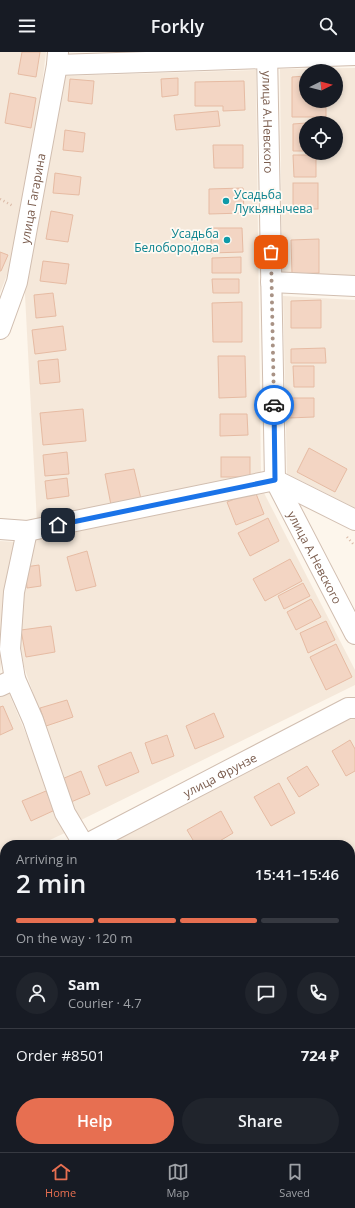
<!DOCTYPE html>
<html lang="en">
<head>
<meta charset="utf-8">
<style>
  body { margin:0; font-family:"Open Sans",sans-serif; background:#20242c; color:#f1f3f6; height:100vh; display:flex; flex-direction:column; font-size:15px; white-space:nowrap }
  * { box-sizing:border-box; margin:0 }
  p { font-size:13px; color:#9ea1a6 }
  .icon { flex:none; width:22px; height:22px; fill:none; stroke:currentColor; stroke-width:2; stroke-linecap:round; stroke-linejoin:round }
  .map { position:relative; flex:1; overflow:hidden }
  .side { position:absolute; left:0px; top:788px; width:355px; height:312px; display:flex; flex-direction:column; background:#171b24; border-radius:16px 16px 0 0; box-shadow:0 2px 6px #0003 }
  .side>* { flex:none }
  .needle { width:26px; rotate:84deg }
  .buttons { position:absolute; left:299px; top:12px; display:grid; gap:8px }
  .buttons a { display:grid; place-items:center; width:44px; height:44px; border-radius:50%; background:#171b24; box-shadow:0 2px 6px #0003; font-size:20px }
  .pin { position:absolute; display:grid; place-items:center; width:34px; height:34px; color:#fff; margin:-17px; border-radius:8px; box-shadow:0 2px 6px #0006 }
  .courier { position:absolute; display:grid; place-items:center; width:40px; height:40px; margin:-20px; border:3px solid #1a73e8; border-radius:50%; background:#fff; color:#222; box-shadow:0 1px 5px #0007 }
  .overview em { font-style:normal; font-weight:600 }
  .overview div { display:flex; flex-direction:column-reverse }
  .overview { display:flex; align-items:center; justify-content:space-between; height:68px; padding:0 16px }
  h1 { font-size:26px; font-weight:600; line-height:30px }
  .bar { display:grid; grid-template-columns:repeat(4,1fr); gap:6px 4px; align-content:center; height:48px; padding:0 16px }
  .bar i { height:5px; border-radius:3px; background:#363941 }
  .bar .on { background:#e76f51 }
  .bar p { grid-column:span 4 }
  .line { display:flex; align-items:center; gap:10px; padding:0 16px; border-top:1px solid #363941 }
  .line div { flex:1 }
  .round { display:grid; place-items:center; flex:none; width:42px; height:42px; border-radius:21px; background:#20242c }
  .cta { display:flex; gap:8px; margin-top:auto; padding:8px 16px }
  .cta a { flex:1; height:46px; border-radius:24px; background:#e76f51; color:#fff; font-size:16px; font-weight:600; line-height:46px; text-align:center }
  .cta a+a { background:#20242c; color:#f1f3f6 }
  header { display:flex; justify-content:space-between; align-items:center; height:52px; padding:0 16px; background:#171b24; font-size:18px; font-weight:600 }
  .menu { display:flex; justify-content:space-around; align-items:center; height:56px; border-top:1px solid #363941; background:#171b24; font-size:11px; color:#9ea1a6 }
  .menu a { display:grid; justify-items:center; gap:2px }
  .menu .on { color:#e76f51 }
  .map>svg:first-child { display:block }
  .residential { fill:#f5e8da; fill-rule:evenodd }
  .building { fill:#f3d5c3; stroke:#e6bba3 }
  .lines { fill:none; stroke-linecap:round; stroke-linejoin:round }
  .minor-casing { stroke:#d1beb0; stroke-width:22 }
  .path { stroke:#d9b8a5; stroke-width:2.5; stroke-dasharray:1 3; stroke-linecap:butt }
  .minor { stroke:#fff; stroke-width:20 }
  .done { stroke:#a89285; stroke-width:4; stroke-dasharray:0 7.2 }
  .route { stroke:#1a73e8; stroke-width:5 }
  .culture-dot { fill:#0f9aa8; stroke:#fffaf3; stroke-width:1.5 }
  .labels { text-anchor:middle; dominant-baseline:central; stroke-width:3.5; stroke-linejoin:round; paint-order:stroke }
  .street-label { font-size:12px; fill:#7a5c4d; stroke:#fffaf3 }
  .culture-label { font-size:12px; fill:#0d838f; stroke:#fffaf3; text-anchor:start }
</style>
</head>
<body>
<header><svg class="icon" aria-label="menu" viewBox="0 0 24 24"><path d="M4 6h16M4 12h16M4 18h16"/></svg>Forkly<svg class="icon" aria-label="search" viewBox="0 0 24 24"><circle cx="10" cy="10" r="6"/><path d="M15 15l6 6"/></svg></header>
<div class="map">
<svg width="355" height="1100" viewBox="0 0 355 1100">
  <rect width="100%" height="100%" fill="#fdf6ec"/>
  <g class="residential">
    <path d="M0,0H46L40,49L15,202L0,241Z"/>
    <path d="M355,16V228L282,224L280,17ZM306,19H336V49H306ZM306,71H336V101H306Z"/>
    <path d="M256,18L261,427L37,471L24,224L64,24Z"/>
    <path d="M283,244L355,248V456L287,422Z"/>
    <path d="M263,439L355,618V633L77,770L18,597L20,542L30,487Z"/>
    <path d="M0,489L15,490L0,620Z"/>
    <path d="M8,639L67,780L39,793H5V809L0,812V642Z"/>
    <path d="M355,667V999L350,1002V793H98L345,668Z"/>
    <path d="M5,840V1095H192L184,1100H0V843Z"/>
    <path d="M355,1015V1100H217L225,1095H350V1018Z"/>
  </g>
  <g class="building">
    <path d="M22,0H40L36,25L18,22Z"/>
    <path d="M306,24V49H326V65H292V25Z"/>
    <path d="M178,26V43L162,45L161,27Z"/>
    <path d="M70,27L94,29L92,52L68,49Z"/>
    <path d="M244,29L245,58L223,59V54H195V30Z"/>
    <path d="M10,41L36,46L31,76L5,71Z"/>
    <path d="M218,59L220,74L176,78L174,63Z"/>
    <path d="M306,71V99H293V72Z"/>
    <path d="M65,78L85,81L83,100L63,98Z"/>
    <path d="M213,93H243V116H214Z"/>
    <path d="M293,103H316V125H294Z"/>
    <path d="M55,121L81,125L79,143L53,141Z"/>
    <rect x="293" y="131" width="25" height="26"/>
    <path d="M243,136L244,161L209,162V137Z"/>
    <path d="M51,159L73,163L68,190L46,187Z"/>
    <path d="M211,176H242L243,200L211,201Z"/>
    <path d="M319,187V221L292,222L291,188Z"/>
    <path d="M0,200L8,203L1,219H0Z"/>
    <path d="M241,205V221H212V206Z"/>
    <path d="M43,209L69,212L66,232L40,229Z"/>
    <path d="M212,227H239V241H213Z"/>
    <path d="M53,241L56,264L36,266L34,243Z"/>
    <path d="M321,248V276H291V249Z"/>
    <path d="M242,250V290H213L212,251Z"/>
    <path d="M63,274L66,298L35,302L32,278Z"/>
    <path d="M325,296L326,311H291V297Z"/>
    <path d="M218,304H245L246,345L219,346Z"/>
    <path d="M58,307L60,330L40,332L38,309Z"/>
    <path d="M293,314H314V335H294Z"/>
    <path d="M288,346H314V365L288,366Z"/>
    <path d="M83,357L86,389L43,393L40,361Z"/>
    <path d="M220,362H247L248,383L220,384Z"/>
    <path d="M309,396L347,417L335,440L297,420Z"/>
    <path d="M67,400L69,422L45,424L43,403Z"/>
    <rect x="221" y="405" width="29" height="20"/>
    <path d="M134,417L141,447L111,453L105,422Z"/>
    <path d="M67,426L69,444L47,447L45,429Z"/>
    <path d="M255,439L264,462L236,473L227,450Z"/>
    <path d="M268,466L279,489L250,504L238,481Z"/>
    <path d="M87,499L96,534L76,539L67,505Z"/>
    <path d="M290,507L302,529L265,549L253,527Z"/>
    <path d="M39,513L41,534L27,536L25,515Z"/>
    <path d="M303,531L310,544L284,557L278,544Z"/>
    <path d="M311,547L321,565L296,578L287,560Z"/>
    <path d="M326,569L335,588L308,601L300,581Z"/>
    <path d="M51,574L55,600L26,605L21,578Z"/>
    <path d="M336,592L352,625L326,638L310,605Z"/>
    <path d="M67,648L73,665L46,674L40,656Z"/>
    <path d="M3,654L13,677L0,683V655Z"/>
    <path d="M214,661L224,685L195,697L186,674Z"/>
    <path d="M167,683L174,704L152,712L145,691Z"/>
    <path d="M350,688L355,697V719L346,724L332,699Z"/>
    <path d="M131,700L139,720L106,734L98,714Z"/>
    <path d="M307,714L319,733L299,745L287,726Z"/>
    <path d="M81,719L90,742L71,750L62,727Z"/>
    <path d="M279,731L295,761L271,774L254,745Z"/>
    <path d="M46,739L55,758L31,769L22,749Z"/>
    <path d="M221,759L233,781L213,793H196L187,778Z"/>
    <path d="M350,957L355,965V983L350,986Z"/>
    <path d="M351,1028L355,1034V1058L350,1061V1029Z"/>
    <path d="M71,1095H95L86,1100H73Z"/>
    <path d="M256,1095H294L287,1100H253L251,1098Z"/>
  </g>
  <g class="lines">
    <g class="minor-casing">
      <g id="minor">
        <path id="s1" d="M267,0L275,428L355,582"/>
        <path d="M57,13L355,3"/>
        <path d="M271,230L355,234"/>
        <path id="s2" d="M0,277L17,230L57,13L58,0"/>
        <path d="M275,428L355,468"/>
        <path d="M0,477L27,479L275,428"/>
        <path d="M27,479L14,540L10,597L15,627L33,668L65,761L84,793"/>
        <path d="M0,634L15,627"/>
        <path id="s3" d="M85,793L348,656H355"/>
        <path d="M0,834L5,832"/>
        <path d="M0,887L5,896"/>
        <path d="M350,1009L355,1007"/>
        <path d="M109,1095L112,1100"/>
        <path d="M201,1100L208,1095"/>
      </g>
    </g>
    <g class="path">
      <path d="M0,147L13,154"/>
      <path d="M347,485L355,494"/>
    </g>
    <use href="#minor" class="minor"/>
  </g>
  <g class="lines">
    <path class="done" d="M271,200L274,353"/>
    <path class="route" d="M58,473L275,428L274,353"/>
  </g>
  <g class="culture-dot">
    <circle cx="226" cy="149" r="4"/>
    <circle cx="227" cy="188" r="4"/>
  </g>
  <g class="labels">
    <g class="street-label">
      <text stroke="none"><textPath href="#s1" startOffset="70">улица А.Невского</textPath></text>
      <text stroke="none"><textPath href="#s2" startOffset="135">улица Гагарина</textPath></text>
      <text stroke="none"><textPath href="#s1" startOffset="515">улица А.Невского</textPath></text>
      <text stroke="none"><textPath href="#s3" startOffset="152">улица Фрунзе</textPath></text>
    </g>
    <g class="culture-label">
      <text x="234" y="142">Усадьба<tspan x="234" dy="14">Лукьянычева</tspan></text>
      <text x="219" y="181" text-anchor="end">Усадьба<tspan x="219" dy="14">Белобородова</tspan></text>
    </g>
  </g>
</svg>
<div class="buttons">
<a><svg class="needle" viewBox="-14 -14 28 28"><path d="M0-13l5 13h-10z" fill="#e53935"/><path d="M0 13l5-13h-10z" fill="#9ea1a6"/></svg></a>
<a><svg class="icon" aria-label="locate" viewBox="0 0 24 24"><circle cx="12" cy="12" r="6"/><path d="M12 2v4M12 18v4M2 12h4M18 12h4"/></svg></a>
</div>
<div class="pin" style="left:271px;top:200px;background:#ea580c"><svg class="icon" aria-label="bag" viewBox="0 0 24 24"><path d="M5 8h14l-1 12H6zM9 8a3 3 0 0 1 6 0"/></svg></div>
<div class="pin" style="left:58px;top:473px;background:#1f2937"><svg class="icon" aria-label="home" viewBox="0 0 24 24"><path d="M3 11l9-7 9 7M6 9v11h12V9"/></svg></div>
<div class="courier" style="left:274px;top:353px"><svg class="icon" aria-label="car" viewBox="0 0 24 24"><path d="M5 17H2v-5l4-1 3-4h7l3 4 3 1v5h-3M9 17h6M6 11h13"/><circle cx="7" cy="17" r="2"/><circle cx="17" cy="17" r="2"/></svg></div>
<section class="side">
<div class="overview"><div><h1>2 min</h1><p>Arriving in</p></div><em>15:41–15:46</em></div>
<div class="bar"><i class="on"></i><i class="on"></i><i class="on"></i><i></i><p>On the way · 120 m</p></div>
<div class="line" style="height:72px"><a class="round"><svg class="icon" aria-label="person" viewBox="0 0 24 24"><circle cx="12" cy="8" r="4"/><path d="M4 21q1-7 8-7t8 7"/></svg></a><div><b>Sam</b><p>Courier · 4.7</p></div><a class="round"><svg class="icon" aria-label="chat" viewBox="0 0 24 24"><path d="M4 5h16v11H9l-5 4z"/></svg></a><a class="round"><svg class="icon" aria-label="phone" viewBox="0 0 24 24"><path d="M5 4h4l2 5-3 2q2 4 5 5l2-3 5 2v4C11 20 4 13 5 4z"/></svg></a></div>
<div class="line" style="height:52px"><div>Order #8501</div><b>724 ₽</b></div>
<div class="cta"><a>Help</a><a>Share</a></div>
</section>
</div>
<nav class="menu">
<a class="on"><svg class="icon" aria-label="home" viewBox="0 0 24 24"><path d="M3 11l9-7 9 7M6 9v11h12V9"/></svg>Home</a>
<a><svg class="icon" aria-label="map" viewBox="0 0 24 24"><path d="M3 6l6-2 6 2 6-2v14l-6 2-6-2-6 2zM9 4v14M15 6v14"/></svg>Map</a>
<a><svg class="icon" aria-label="saved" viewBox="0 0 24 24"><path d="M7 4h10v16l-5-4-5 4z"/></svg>Saved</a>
</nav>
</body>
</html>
